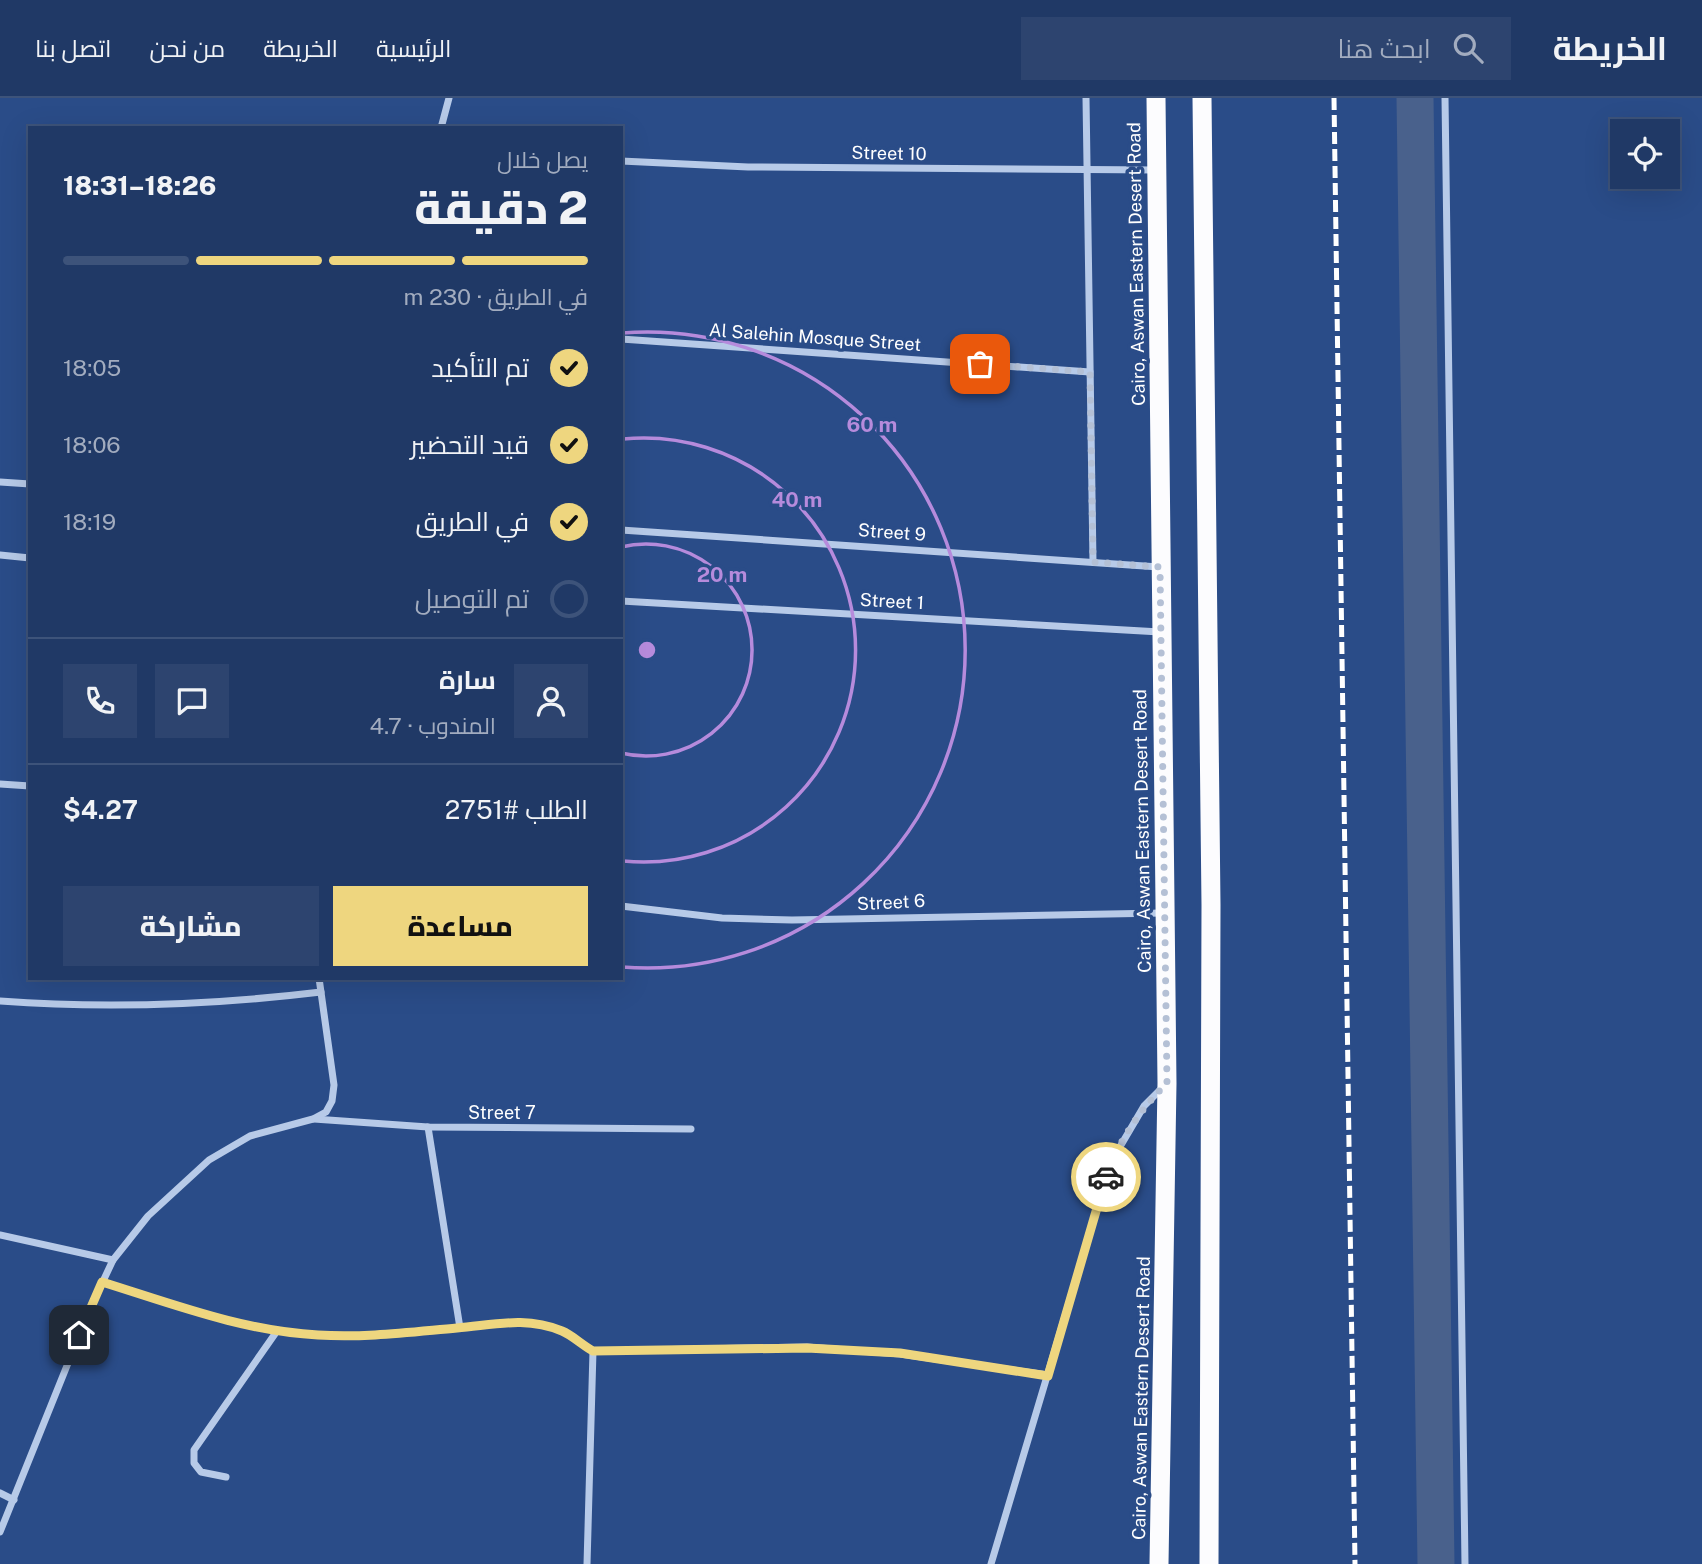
<!DOCTYPE html>
<html lang="ar">
<head>
<meta charset="utf-8">
<style>
  body { margin:0; font-family:"Public Sans",Cairo,sans-serif; background:#2d446f; color:#f1f3f6; direction:rtl; height:100vh; display:flex; flex-direction:column; font-size:26px; white-space:nowrap }
  * { box-sizing:border-box; margin:0 }
  p { font-size:23px; color:#a2acbf }
  .icon { flex:none; width:38px; height:38px; fill:none; stroke:currentColor; stroke-width:2; stroke-linecap:round; stroke-linejoin:round }
  .map { position:relative; flex:1; overflow:hidden; direction:ltr }
  .sheet { position:absolute; left:28px; top:28px; width:595px; height:854px; display:flex; flex-direction:column; background:#203966; border-radius:0px; box-shadow:0 7px 28px #0002,0 0 0 2px #3d537a; direction:rtl }
  .sheet>* { flex:none }
  .tools { position:absolute; left:1610px; top:21px; display:grid; gap:14px }
  .tools a { display:grid; place-items:center; width:70px; height:70px; border-radius:0px; background:#203966; box-shadow:0 7px 28px #0002,0 0 0 2px #3d537a; font-size:35px }
  .pin { position:absolute; display:grid; place-items:center; width:60px; height:60px; color:#fff; margin:-30px; border-radius:14px; box-shadow:0 4px 10px #0006 }
  .courier { position:absolute; display:grid; place-items:center; width:70px; height:70px; margin:-35px; border:5px solid #eed67f; border-radius:50%; background:#fff; color:#222; box-shadow:0 2px 9px #0007 }
  .headline em { font-style:normal; font-weight:800 }
  .headline div { display:flex; flex-direction:column-reverse }
  .headline { display:flex; align-items:center; justify-content:space-between; height:119px; padding:0 35px }
  h1 { font-size:46px; font-weight:800; line-height:52px }
  .bar { display:grid; grid-template-columns:repeat(4,1fr); gap:10px 7px; align-content:center; height:84px; padding:0 35px }
  .bar i { height:9px; border-radius:5px; background:#3d537a }
  .bar .on { background:#eed67f }
  .bar p { grid-column:span 4 }
  .line { display:flex; align-items:center; gap:18px; padding:0 35px; border-top:2px solid #3d537a }
  .line div { flex:1 }
  .round { display:grid; place-items:center; flex:none; width:74px; height:74px; border-radius:0px; background:#2d446f }
  ol { padding:0 35px; list-style:none }
  li { display:flex; align-items:center; gap:21px; height:77px }
  li p { margin-inline-start:auto }
  li .icon { padding:7px; border-radius:50%; background:#eed67f; color:#111; stroke-width:4 }
  li:last-child { color:#a2acbf }
  li i { width:38px; height:38px; border:4px solid #3d537a; border-radius:50% }
  .primary-button { display:flex; gap:14px; margin-top:auto; padding:14px 35px }
  .primary-button a { flex:1; height:80px; border-radius:0px; background:#eed67f; color:#111; font-size:28px; font-weight:800; line-height:80px; text-align:center }
  .primary-button a+a { background:#2d446f; color:#f1f3f6 }
  header { display:flex; align-items:center; gap:42px; box-sizing:border-box; height:98px; padding:0 35px; background:#203966; border-bottom:2px solid #3d537a }
  header strong { font-size:33px }
  nav { display:flex; gap:38px; margin-inline-start:auto; font-size:24px }
  .search { width:490px; height:63px; background:#2d446f; display:flex; align-items:center; gap:18px; box-sizing:border-box; padding:0 24px; border-radius:0px; color:#a2acbf; font-size:26px }
  .map>svg:first-child { display:block }
  .lines { fill:none; stroke-linecap:round; stroke-linejoin:round }
  .canal { stroke:#49618c; stroke-width:37 }
  .minor { stroke:#b7cae8; stroke-width:7 }
  .trunk { stroke:#fcfcfe; stroke-width:19 }
  .rail { stroke:#fff; stroke-width:5; stroke-dasharray:12 5; stroke-linecap:butt }
  .done { stroke:#b4c0d5; stroke-width:7; stroke-dasharray:0 12.6 }
  .route { stroke:#eed67f; stroke-width:9 }
  .ring { fill:none; stroke:#b68bdc; stroke-width:3.5 }
  .labels { text-anchor:middle; dominant-baseline:central; stroke-width:7; stroke-linejoin:round; paint-order:stroke }
  .street-label { font-size:18px; fill:#fff; stroke:#2a4c88 }
  .centre { fill:#b68bdc; stroke:#2a4c88; stroke-width:3.5 }
  .ring-label { font-size:21px; text-anchor:middle; font-weight:bold; fill:#b68bdc; stroke:#2a4c88; stroke-width:7; stroke-linejoin:round; paint-order:stroke }
</style>
</head>
<body>
<header>
<strong>الخريطة</strong>
<div class="search"><svg class="icon" aria-label="search" viewBox="0 0 24 24"><circle cx="10" cy="10" r="6"/><path d="M15 15l6 6"/></svg>ابحث هنا</div>
<nav><a>الرئيسية</a><a>الخريطة</a><a>من نحن</a><a>اتصل بنا</a></nav>
</header>
<div class="map">
<svg width="1702" height="1466" viewBox="0 0 1702 1466">
  <rect width="100%" height="100%" fill="#2a4c88"/>
  <g class="lines">
    <path class="canal" d="M1415,0L1436,1466"/>
    <g class="minor">
      <path d="M1086,0L1093,464"/>
      <path d="M1445,0L1465,1466"/>
      <path d="M441,30L449,0"/>
      <path d="M621,63L748,69L1156,72"/>
      <path d="M621,241L1090,274"/>
      <path d="M0,384L30,386"/>
      <path d="M621,432L1159,469"/>
      <path d="M0,457L30,460"/>
      <path d="M621,503L1160,534"/>
      <path d="M0,686L30,688"/>
      <path d="M621,808L722,820L792,822L1162,815"/>
      <path d="M0,903C108,911 213,907 321,894"/>
      <path d="M314,1021L428,1029L691,1031"/>
      <path d="M428,1029L460,1230"/>
      <path d="M0,1137L113,1162"/>
      <path d="M102,1184C173,1206 243,1233 318,1237C364,1240 412,1234 457,1230C494,1227 525,1218 562,1233C572,1237 582,1247 593,1253L807,1249L900,1256L1048,1277"/>
      <path d="M226,1379L201,1374L194,1365V1352L277,1233"/>
      <path d="M0,1395L14,1402"/>
      <path d="M0,1434L89,1213L113,1162L148,1118L209,1062L250,1038L313,1021L326,1014L332,1003L334,987L319,880"/>
      <path d="M587,1466L593,1253"/>
      <path d="M991,1466L1111,1064L1144,1008L1162,990"/>
    </g>
    <g class="trunk">
      <path d="M1156,0L1167,985L1159,1466"/>
      <path d="M1202,0L1211,807L1209,1466"/>
    </g>
    <path class="rail" d="M1334,0L1355,1466"/>
  </g>
  <g class="lines">
    <path class="done" d="M980,266L1090,274L1093,464L1160,469L1167,985C1140,1012 1119,1042 1106,1079"/>
    <path class="route" d="M79,1237L102,1184C173,1206 243,1233 318,1237C364,1240 411,1234 457,1230C494,1227 525,1218 562,1233C572,1237 582,1247 593,1253L807,1250L900,1255L1048,1278L1106,1079"/>
  </g>
  <g class="ring">
    <path d="M621 449A106 106 0 1 1 621 655"/>
    <path d="M623 341A212 212 0 1 1 623 763"/>
    <path d="M622 235A318 318 0 1 1 622 869"/>
  </g>
  <g class="labels">
    <g class="street-label">
      <text transform="translate(889 55) rotate(1)">Street 10</text>
      <text transform="translate(1136 166) rotate(-91)">Cairo, Aswan Eastern Desert Road</text>
      <text transform="translate(815 239) rotate(4)">Al Salehin Mosque Street</text>
      <text transform="translate(892 434) rotate(4)">Street 9</text>
      <text transform="translate(892 503) rotate(3)">Street 1</text>
      <text transform="translate(1142 733) rotate(-91)">Cairo, Aswan Eastern Desert Road</text>
      <text transform="translate(891 804) rotate(-3)">Street 6</text>
      <text x="502" y="1014">Street 7</text>
      <text transform="translate(1141 1300) rotate(-89)">Cairo, Aswan Eastern Desert Road</text>
    </g>
  </g>
  <circle cx="647" cy="552" r="10" class="centre"/>
  <g class="ring-label">
    <text x="872" y="334">60 m</text>
    <text x="797" y="409">40 m</text>
    <text x="722" y="484">20 m</text>
  </g>
</svg>
<div class="tools">
<a><svg class="icon" aria-label="locate" viewBox="0 0 24 24"><circle cx="12" cy="12" r="6"/><path d="M12 2v4M12 18v4M2 12h4M18 12h4"/></svg></a>
</div>
<div class="pin" style="left:980px;top:266px;background:#ea580c"><svg class="icon" aria-label="bag" viewBox="0 0 24 24"><path d="M5 8h14l-1 12H6zM9 8a3 3 0 0 1 6 0"/></svg></div>
<div class="pin" style="left:79px;top:1237px;background:#1f2937"><svg class="icon" aria-label="home" viewBox="0 0 24 24"><path d="M3 11l9-7 9 7M6 9v11h12V9"/></svg></div>
<div class="courier" style="left:1106px;top:1079px"><svg class="icon" aria-label="car" viewBox="0 0 24 24"><path d="M5 17H2v-5l4-1 3-4h7l3 4 3 1v5h-3M9 17h6M6 11h13"/><circle cx="7" cy="17" r="2"/><circle cx="17" cy="17" r="2"/></svg></div>
<section class="sheet">
<div class="headline"><div><h1>2 دقيقة</h1><p>يصل خلال</p></div><em>18:26–18:31</em></div>
<div class="bar"><i class="on"></i><i class="on"></i><i class="on"></i><i></i><p>في الطريق · 230 m</p></div>
<ol>
<li><svg class="icon" aria-label="check" viewBox="0 0 24 24"><path d="M5 12l5 5 9-10"/></svg>تم التأكيد<p>18:05</p></li>
<li><svg class="icon" aria-label="check" viewBox="0 0 24 24"><path d="M5 12l5 5 9-10"/></svg>قيد التحضير<p>18:06</p></li>
<li><svg class="icon" aria-label="check" viewBox="0 0 24 24"><path d="M5 12l5 5 9-10"/></svg>في الطريق<p>18:19</p></li>
<li><i></i>تم التوصيل</li>
</ol>
<div class="line" style="height:126px"><a class="round"><svg class="icon" aria-label="person" viewBox="0 0 24 24"><circle cx="12" cy="8" r="4"/><path d="M4 21q1-7 8-7t8 7"/></svg></a><div><b>سارة</b><p>المندوب · 4.7</p></div><a class="round"><svg class="icon" aria-label="chat" viewBox="0 0 24 24"><path d="M4 5h16v11H9l-5 4z"/></svg></a><a class="round"><svg class="icon" aria-label="phone" viewBox="0 0 24 24"><path d="M5 4h4l2 5-3 2q2 4 5 5l2-3 5 2v4C11 20 4 13 5 4z"/></svg></a></div>
<div class="line" style="height:91px"><div>الطلب #2751</div><b>$4.27</b></div>
<div class="primary-button"><a>مساعدة</a><a>مشاركة</a></div>
</section>
</div>
</body>
</html>
